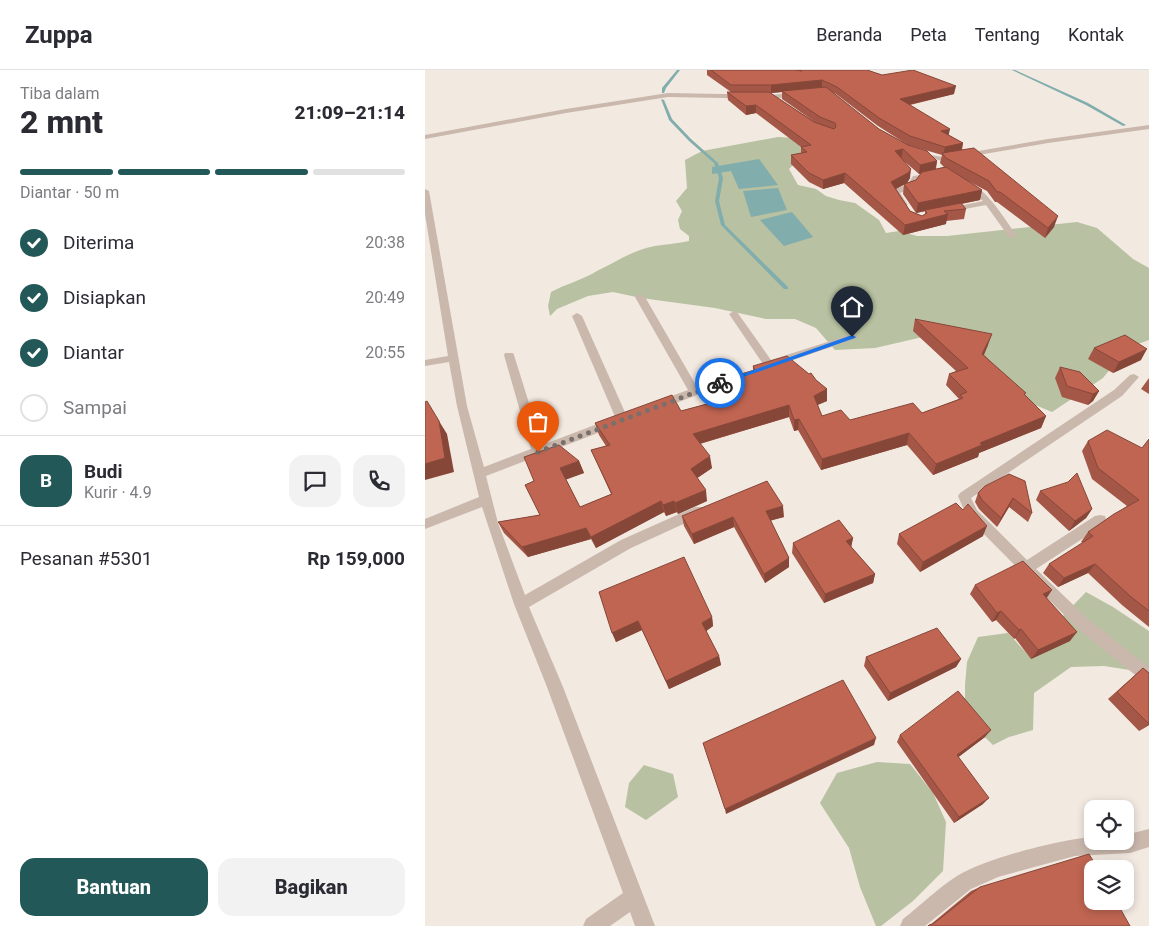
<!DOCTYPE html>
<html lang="id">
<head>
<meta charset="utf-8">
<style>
  body { margin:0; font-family:Roboto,sans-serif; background:#f2f2f3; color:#2b2b33; height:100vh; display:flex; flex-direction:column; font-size:19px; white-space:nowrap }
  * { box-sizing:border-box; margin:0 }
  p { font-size:16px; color:#7c7c81 }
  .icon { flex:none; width:28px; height:28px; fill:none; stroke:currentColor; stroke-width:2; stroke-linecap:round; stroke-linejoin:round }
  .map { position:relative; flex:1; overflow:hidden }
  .sheet { display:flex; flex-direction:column; background:#fff; width:425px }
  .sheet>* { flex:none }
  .tools { position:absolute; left:659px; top:730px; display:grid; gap:10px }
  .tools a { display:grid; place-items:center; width:50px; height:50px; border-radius:10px; background:#fff; box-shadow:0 2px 8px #0003; font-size:25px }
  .pin { position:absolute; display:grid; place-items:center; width:42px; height:42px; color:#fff; margin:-51px -21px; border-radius:50% 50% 50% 0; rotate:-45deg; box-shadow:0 0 5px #0007 }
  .pin .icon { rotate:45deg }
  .courier { position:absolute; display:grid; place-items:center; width:50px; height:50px; margin:-25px; border:4px solid #1a73e8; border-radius:50%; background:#fff; color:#222; box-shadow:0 1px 6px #0007 }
  .head em { font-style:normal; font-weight:800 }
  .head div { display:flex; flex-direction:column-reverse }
  .head { display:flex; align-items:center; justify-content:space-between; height:85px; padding:0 20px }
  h1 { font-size:32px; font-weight:800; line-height:38px }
  .bar { display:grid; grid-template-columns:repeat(4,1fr); gap:8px 5px; align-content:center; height:60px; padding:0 20px }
  .bar i { height:6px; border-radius:4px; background:#e1e1e2 }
  .bar .current { background:#235858 }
  .bar p { grid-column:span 4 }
  .line { display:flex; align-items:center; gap:12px; padding:0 20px; border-top:1px solid #e1e1e2 }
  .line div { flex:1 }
  .round { display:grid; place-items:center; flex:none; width:52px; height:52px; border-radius:15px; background:#f2f2f3 }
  ol { padding:0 20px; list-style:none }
  li { display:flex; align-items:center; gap:15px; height:55px }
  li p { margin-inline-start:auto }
  li .icon { padding:5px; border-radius:50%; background:#235858; color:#fff; stroke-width:4 }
  li:last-child { color:#7c7c81 }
  li i { width:28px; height:28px; border:2px solid #e1e1e2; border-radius:50% }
  .button { display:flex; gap:10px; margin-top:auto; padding:10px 20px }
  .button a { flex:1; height:58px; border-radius:15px; background:#235858; color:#fff; font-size:20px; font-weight:800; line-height:58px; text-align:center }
  .button a+a { background:#f2f2f3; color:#2b2b33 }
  header { display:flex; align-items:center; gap:30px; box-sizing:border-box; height:70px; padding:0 25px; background:#fff; border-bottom:1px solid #e1e1e2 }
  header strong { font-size:24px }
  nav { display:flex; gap:28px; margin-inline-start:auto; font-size:18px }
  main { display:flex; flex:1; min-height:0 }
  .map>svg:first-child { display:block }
  .green { fill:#b8c1a1 }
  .water { fill:#81adac }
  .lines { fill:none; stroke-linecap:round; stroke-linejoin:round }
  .stream { fill:#81adac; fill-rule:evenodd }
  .minor { fill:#cab8ad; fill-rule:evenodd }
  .wall { fill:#a45747; fill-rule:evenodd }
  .shaded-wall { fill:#864739 }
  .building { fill:#bf6552; stroke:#864739 }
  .route { fill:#1a73e8 }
  .done { stroke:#7a6f6b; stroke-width:5; stroke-dasharray:0 9 }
</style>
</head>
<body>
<header>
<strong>Zuppa</strong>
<nav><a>Beranda</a><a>Peta</a><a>Tentang</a><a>Kontak</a></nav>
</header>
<main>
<section class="sheet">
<div class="head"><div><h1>2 mnt</h1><p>Tiba dalam</p></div><em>21:09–21:14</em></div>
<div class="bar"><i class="current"></i><i class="current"></i><i class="current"></i><i></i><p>Diantar · 50 m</p></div>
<ol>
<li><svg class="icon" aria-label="check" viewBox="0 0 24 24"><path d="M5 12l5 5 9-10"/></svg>Diterima<p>20:38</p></li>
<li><svg class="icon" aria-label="check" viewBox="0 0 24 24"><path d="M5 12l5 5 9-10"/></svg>Disiapkan<p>20:49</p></li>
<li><svg class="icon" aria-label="check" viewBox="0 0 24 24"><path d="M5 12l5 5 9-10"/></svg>Diantar<p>20:55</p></li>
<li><i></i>Sampai</li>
</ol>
<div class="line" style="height:90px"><b class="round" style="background:#235858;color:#fff">B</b><div><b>Budi</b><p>Kurir · 4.9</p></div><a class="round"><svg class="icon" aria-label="chat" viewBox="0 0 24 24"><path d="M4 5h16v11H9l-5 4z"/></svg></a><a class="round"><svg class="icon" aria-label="phone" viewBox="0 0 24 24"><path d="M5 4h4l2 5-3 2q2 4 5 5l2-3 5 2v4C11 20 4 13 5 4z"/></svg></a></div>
<div class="line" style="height:65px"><div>Pesanan #5301</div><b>Rp 159,000</b></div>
<div class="button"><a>Bantuan</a><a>Bagikan</a></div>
</section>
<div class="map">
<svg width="724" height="856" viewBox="0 0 724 856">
  <rect width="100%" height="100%" fill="#f2e9e1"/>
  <g class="green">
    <path d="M353,67L369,68L385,78L364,99L373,115L391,119L401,126L414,130L430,133L454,150L461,163L474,161L492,166H522L652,152L672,158L708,189L724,198V270L702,278L678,308L627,342L603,332L515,263L450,278L410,280L391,258L370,249H341L290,238L216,228L188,222L163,226L132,239L125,246L123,236L126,222C141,214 157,210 172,201C185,195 197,187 210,182C227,174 247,175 264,171V166L255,159L253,150L257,141L251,131L262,118L260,90L277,81Z"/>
    <path d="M661,522L688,537L724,561V603L679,596L646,597L609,623L608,660L584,667L568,675L540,648V615L542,592L553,567L583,563L606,588L637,547Z"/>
    <path d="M452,692L485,694L508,723L521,752L518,801L488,831L456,856H451L435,817L424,778L395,733L412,703Z"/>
    <path d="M219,695L248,704L253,727L221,750L200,737L204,713Z"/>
  </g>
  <g class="water">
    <path d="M334,89L353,115L314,119L306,101L287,104V97Z"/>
    <path d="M353,118L362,140L326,147L318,121Z"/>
    <path d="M367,142L388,167L359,176L335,150Z"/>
  </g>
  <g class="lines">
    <g class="stream">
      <path d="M252,0H255L241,18L239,23H237V18Z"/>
      <path d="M587,0H590L663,33L701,55L698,56L661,35Z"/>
      <path d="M236,29L239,30L247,49L266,69L293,93L298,108L294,131L300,155L363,217V219H359L296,155L290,131L294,108L289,93L264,71L244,50Z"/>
    </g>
    <g class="minor">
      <path d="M374,22L376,25L346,29L243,27L141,43L0,69V65L141,39L243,23L346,25Z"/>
      <path d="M724,55V59L623,73L518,91L491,85L494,83L518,87L623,69Z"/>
      <path d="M510,103L514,105L513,107L494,110L489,118L475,123L483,135L476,137L467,122L468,120L483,114L488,106Z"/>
      <path d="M540,113C558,112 581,151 591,165L590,167H584L561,135L519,143V139L558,131L540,117Z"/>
      <path d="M0,119L4,121L42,336L59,397L106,379L79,285L80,283H88L89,285L117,375L183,350H191L193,353L191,356L61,406L73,453L100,525L196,470L270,437H278L280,441L278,445L206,478L104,537L138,617L230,856H210L205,842L185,856H158L161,849L198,823L122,617L89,534L57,437L0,459V449L54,427L32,336L24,292L0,296V290L23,286L0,144Z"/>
      <path d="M215,224L220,227L272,317L302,307L306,308L307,310L306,312L238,338H230L229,335L230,332L263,320L210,227Z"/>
      <path d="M309,241L312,242L346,290L424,265H430L432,267L430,269L344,298L340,297L304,244Z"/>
      <path d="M152,243L157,246L203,349L201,352H193L191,349L147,246Z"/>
      <path d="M709,304L714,307L697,326L546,428L552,440L602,490L670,446L675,445L680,446L681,450L680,454L611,499L664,550L724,597V614L719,612L654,560L542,447L533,426L535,423L689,320L705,305Z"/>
      <path d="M724,759V777L705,783L650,786L573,807L546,819L500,856H475L478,849C496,835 513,818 532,806C559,789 636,769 668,767V771H700V765Z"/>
    </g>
  </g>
  <g class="wall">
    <path d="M282,0H442L457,5L529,24L485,35L524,65L538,73L537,80L629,157L620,168L572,132H570L562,121L539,109L557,120L555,130L536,134L541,139L539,149L521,151V154L478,165L419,113L398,119L384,112L366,94V85L376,83V77L331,43L321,45L303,30L302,22H306L282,5ZM357,22V29L390,52L345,23ZM407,22L411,24L453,56L483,75L517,85L515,93L519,97L511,99L512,91L454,59ZM479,91L494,104H496L491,110L479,114L478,124L491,143L500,141V144L497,146L485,141L471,119L482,113L485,108Z"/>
    <path d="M490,249L563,275L559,285L621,346L616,358L554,383L553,387L508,405L482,375L396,400L373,360L369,361L364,347L275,374L287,398L272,408L282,431L253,444L252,442L241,446L239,442L171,478L166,469L103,487L79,463L73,452L115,445L100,415L154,391L159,403L141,409L155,437L186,424L166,380L181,376L174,365L170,353L256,341L292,331L288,324L286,313L328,300V296L391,310L402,319V331L392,335L397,346L425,350L497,343L534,329L521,315L524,304L531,301L488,261Z"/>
    <path d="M669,278L716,290L688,303L663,289Z"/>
    <path d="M635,297L674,321L668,331L663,335L637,327L630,308Z"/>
    <path d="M724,308V324L716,319Z"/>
    <path d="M724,369V557L697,535L663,503L633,517L618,503L624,494L658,473L656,472L663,462L702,436L667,409L657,381L663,371L717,378Z"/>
    <path d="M584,404L607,443L603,452L584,437L572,457L554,439L550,432L553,423Z"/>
    <path d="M615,421L667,439L661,448L644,461L611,430Z"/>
    <path d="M538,440L558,466L495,502L472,474L474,464Z"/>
    <path d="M257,446L359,447L345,450L364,488V497L340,513L309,457L269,474L259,456Z"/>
    <path d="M428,468L426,477L450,504L448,513L399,533L367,483L368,473Z"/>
    <path d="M550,515L622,528L645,571L606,589L590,568L589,569L571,550L567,552L545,524Z"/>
    <path d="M174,522L287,547L288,556L281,561L294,586L296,595L244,619L217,560L191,572Z"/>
    <path d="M441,587L536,589L531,597L463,631L439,596Z"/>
    <path d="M718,598L724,603V655L714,661L683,629Z"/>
    <path d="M475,665L560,667L533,687L558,734L529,753L472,672Z"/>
    <path d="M555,817L705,856H502L505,855L546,821Z"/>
  </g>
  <g class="shaded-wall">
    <path d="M397,10V17L358,22L357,21V22L346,23V15Z"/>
    <path d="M531,16L529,24L474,37L475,29Z"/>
    <path d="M331,35V43L321,45V36Z"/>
    <path d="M525,59L523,68L516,61Z"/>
    <path d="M538,73L536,82L518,85L520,77Z"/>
    <path d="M478,79L476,89L470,81Z"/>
    <path d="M512,91L510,101L494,104L495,95Z"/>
    <path d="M486,99L485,108L482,113L465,122L466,112Z"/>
    <path d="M420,103L419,113L398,119V110Z"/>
    <path d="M557,120L555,130L491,143L493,133Z"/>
    <path d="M523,144L521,154L478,165L480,155Z"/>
    <path d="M633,146L629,157L620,168L623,158Z"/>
    <path d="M567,264L563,275L554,295L557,284Z"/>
    <path d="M722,279L716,290L688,303L694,292Z"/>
    <path d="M402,319V331L388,337L389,326Z"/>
    <path d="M674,321L668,331L663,335L668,324Z"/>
    <path d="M364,335V347L270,375L268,364Z"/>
    <path d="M621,346L616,358L554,383L553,387L508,405L511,394L555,373Z"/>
    <path d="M374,349L373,360L369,361V350Z"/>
    <path d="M14,351L22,364L29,402L0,410V394Z"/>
    <path d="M484,363L482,375L396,400L397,389Z"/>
    <path d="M285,386L287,398L268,411L266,399Z"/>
    <path d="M154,391L159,403L140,410L135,398Z"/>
    <path d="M281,420L282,431L253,444L250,433Z"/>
    <path d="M588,428L584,437L572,457L576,448Z"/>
    <path d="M236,431L239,442L171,478L166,467Z"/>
    <path d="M249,431L252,442L241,446L238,435Z"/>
    <path d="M358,436L359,447L341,452V441Z"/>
    <path d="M667,439L661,448L644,461L650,451Z"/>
    <path d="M308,447L309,457L269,474L267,464Z"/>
    <path d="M562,456L558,466L495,502L498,492Z"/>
    <path d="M161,458L166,469L103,487L97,477Z"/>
    <path d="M428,468L426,478L421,471Z"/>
    <path d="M364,488V497L340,513L339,504Z"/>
    <path d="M670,494L663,503L633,517L639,508Z"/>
    <path d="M450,504L448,513L399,533L400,524Z"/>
    <path d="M627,520L621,529L618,524Z"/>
    <path d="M576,541L571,550L567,552L572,543Z"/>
    <path d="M287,547L288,556L280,562L277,553Z"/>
    <path d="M213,551L217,560L191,572L187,563Z"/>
    <path d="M596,559L590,568L589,569L594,560Z"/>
    <path d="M652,562L645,571L606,589L613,580Z"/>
    <path d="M294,586L296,595L244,619L241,611Z"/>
    <path d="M536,589L531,597L463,631L465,623Z"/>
    <path d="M724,654V655L714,661Z"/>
    <path d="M566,660L560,667L527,692L532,685Z"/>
    <path d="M451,668L449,675L301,744L300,739Z"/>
    <path d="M564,728L558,734L529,753L534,747Z"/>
  </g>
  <g class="building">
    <path d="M286,0H369L377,1L374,0H442L457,5L488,0L531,16L475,29L525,59L516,61L538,73L520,77L485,66L454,48L412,17L397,10L346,15H306Z"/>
    <path d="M401,17L454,59L483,75L502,81L512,91L495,95L478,79L470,81L486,99L483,103L466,112L485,141L497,146L502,143L500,140L536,133L541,139L519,141L523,144L480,155L420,103L398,110L384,103L366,85L382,82L376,77L386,75L331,35L321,36L302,22H344L389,52L409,59L411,57L410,53L395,47L357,21Z"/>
    <path d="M549,78L633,146L623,158L575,122H572L564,111L521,88L517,83Z"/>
    <path d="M521,97L557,120L493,133L479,114L491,110L497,102Z"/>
    <path d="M490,249L567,264L557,284L601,323L599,324L621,346L555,373L557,375L511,394L484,363L397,389L374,349L369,350L364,335L268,364L285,386L266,399L281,420L250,433L249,431L238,435L236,431L166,467L161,458L97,477L73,452L115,445L100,415L109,411L99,387L134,375L154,391L135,398L155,437L187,424L166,380L185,375L170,353L247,325L256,341L297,330L286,313L330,300L328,296L362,286L384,304L386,303L391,310L402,319L389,326L397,346L416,340L425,350L488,333L497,343L538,328L535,325L542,322L524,304L543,298Z"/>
    <path d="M700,265L722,279L694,292L669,278Z"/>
    <path d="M635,297L655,302L674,321L668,324L642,316Z"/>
    <path d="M2,331L14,351L20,388L0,394V332Z"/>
    <path d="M682,360L717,378L724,369V541L705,526L670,494L639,508L624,494L668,466L663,462L689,444L714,430L673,398L663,371Z"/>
    <path d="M652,403L667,439L650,451L615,421L643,412Z"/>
    <path d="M584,404L600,411L607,443L588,428L576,448L557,430L553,423L560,416Z"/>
    <path d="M342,411L358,436L341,441L364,488L339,504L308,447L267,464L257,446Z"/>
    <path d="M531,433L538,440L543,434L562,456L498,492L474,464Z"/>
    <path d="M414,450L428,468L421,471L450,504L400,524L368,473Z"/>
    <path d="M259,487L287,547L277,553L294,586L241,611L213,551L187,563L174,522Z"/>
    <path d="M598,491L627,520L618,524L652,562L613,580L596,559L594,560L576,541L572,543L550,515Z"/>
    <path d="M512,558L536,589L465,623L441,587Z"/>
    <path d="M718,598L724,603V654L692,622Z"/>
    <path d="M418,610L451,668L300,739L278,673Z"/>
    <path d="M533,621L566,660L532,685L564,728L534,747L475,665Z"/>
    <path d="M664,784L673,799H668V831H691L705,856H503L504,855L508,854L555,817Z"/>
  </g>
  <path class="route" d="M427,265L431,267L430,268L298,314L292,313Z"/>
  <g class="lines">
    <path class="done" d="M113,382L295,313"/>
  </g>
</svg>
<div class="tools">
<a><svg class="icon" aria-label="locate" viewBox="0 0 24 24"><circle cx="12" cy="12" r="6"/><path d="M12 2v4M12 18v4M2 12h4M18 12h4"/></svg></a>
<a><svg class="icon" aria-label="layers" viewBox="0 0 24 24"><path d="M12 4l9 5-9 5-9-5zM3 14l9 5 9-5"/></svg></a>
</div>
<div class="pin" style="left:113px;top:382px;background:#ea580c"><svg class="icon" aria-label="bag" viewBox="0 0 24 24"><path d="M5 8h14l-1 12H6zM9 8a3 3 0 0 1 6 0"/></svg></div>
<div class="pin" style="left:427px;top:267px;background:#1f2937"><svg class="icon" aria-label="home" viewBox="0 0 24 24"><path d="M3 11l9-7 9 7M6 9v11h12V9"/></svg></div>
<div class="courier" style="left:295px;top:313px"><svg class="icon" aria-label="bike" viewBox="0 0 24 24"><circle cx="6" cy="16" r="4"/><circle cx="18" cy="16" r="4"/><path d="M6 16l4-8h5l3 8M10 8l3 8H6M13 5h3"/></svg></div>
</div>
</main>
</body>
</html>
